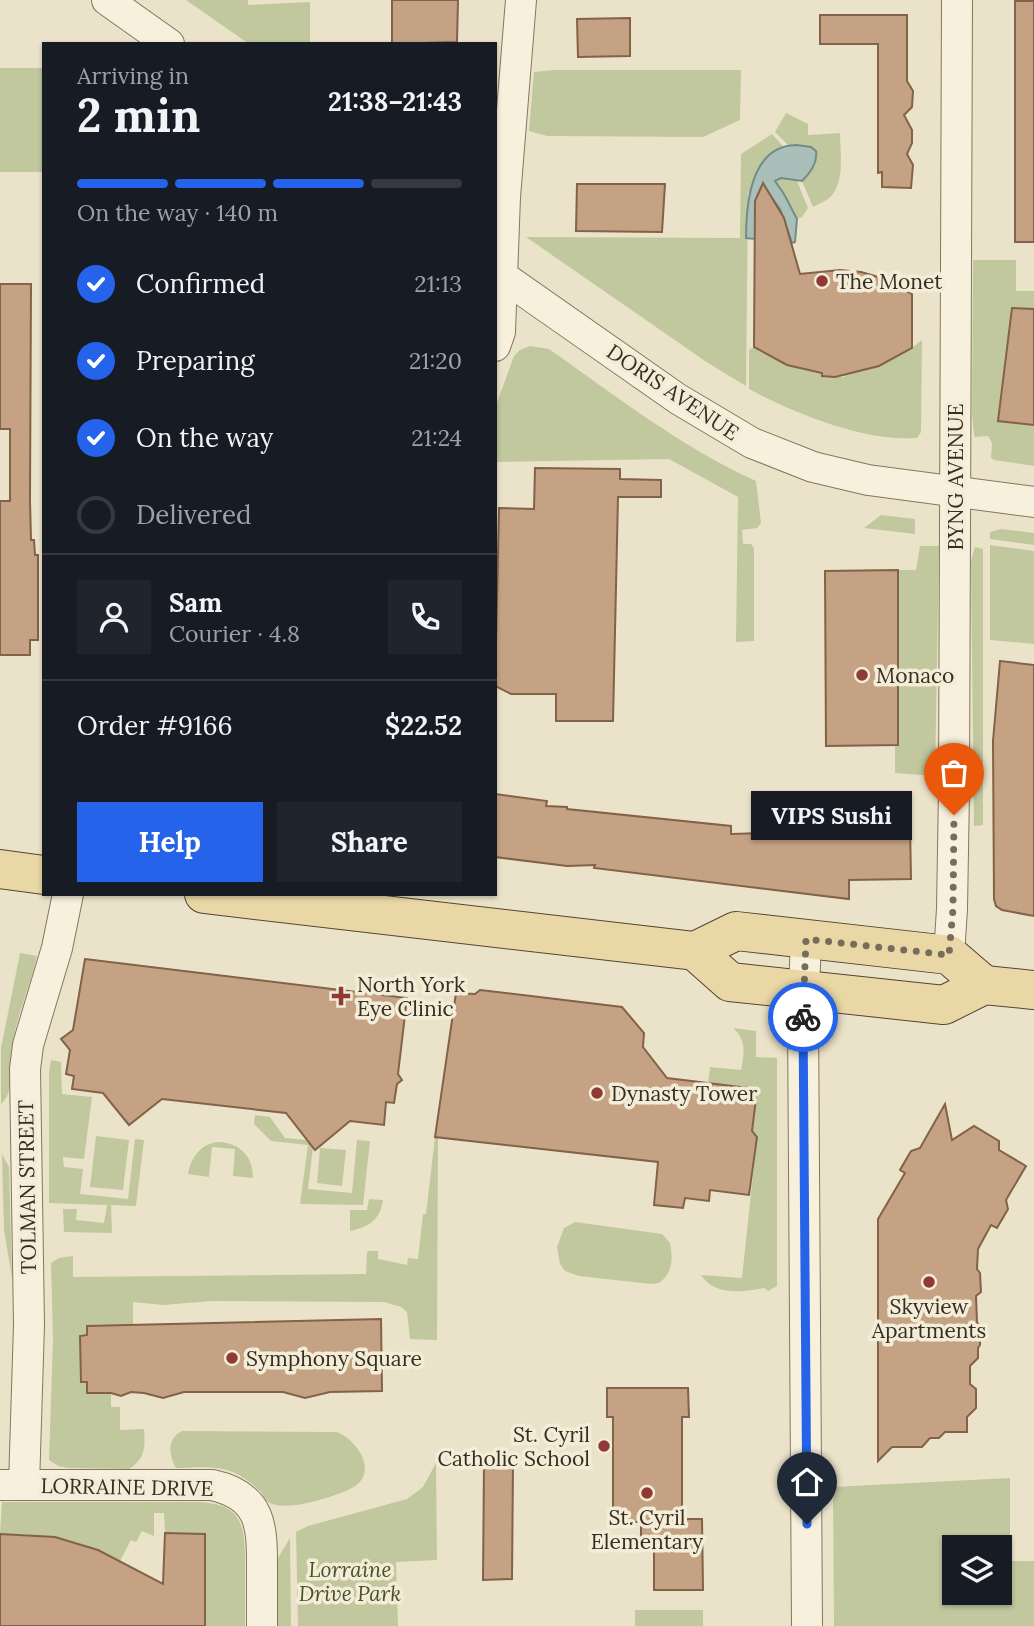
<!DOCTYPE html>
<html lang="en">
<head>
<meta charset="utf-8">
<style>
  body { margin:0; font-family:Lora,serif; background:#20242c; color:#f1f3f6; height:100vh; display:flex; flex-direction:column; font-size:26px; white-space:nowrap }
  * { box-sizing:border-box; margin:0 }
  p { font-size:23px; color:#9ea1a6 }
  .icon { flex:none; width:38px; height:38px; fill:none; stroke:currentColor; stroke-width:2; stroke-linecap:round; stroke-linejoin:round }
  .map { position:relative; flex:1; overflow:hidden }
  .drawer { position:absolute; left:42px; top:42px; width:455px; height:854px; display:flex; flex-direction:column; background:#171b24; border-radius:0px; box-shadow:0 2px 5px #0004 }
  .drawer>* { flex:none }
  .controls { position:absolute; left:942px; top:1535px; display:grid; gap:14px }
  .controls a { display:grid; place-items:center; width:70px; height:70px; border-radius:0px; background:#171b24; box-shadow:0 2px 5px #0004; font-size:35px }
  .pin { position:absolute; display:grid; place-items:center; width:60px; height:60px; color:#fff; margin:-72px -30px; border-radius:50% 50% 50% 0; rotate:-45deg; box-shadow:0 0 7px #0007 }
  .pin .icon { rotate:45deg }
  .courier { position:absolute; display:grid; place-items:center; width:70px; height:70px; margin:-35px; border:5px solid #2563eb; border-radius:50%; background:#fff; color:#222; box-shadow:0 2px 9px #0007 }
  .bubble { position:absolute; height:49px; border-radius:0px; background:#171b24; box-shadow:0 2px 5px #0004; font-size:23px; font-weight:700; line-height:49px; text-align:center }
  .overview em { font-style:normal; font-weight:700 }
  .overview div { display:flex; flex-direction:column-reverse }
  .overview { display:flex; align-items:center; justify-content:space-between; height:119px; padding:0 35px }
  h1 { font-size:46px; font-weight:700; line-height:52px }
  .bar { display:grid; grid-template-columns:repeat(4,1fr); gap:10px 7px; align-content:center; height:84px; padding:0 35px }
  .bar i { height:9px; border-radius:5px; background:#363941 }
  .bar .on { background:#2563eb }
  .bar p { grid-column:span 4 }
  .line { display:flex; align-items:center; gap:18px; padding:0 35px; border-top:2px solid #363941 }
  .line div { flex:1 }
  .round { display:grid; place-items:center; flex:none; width:74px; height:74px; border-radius:0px; background:#20242c }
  ol { padding:0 35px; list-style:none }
  li { display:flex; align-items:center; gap:21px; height:77px }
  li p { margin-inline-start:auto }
  li .icon { padding:7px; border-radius:50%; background:#2563eb; color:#fff; stroke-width:4 }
  li:last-child { color:#9ea1a6 }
  li i { width:38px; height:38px; border:4px solid #363941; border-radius:50% }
  .cta { display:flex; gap:14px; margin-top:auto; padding:14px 35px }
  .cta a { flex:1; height:80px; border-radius:0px; background:#2563eb; color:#fff; font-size:28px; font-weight:700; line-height:80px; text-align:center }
  .cta a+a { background:#20242c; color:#f1f3f6 }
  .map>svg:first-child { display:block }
  .green { fill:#c1c89e; fill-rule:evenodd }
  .water { fill:#aabfba; stroke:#718d88; stroke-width:2 }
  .building { fill:#c5a283; stroke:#826248; stroke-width:2 }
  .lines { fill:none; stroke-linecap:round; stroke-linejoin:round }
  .minor-casing { stroke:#86765f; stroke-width:32 }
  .major-casing { stroke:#544433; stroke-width:40 }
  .minor { stroke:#f6f0dc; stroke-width:30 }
  .major { stroke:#e9d8a5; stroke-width:38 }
  .done { stroke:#766d5c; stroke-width:7; stroke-dasharray:0 12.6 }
  .route { stroke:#2563eb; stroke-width:9 }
  .poi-dot { fill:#8f3a35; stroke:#f3edd8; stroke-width:2.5 }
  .labels { text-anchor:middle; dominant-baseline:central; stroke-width:7; stroke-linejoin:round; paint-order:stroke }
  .poi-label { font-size:21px; fill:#372d22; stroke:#f3edd8; text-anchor:start }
  .street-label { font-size:21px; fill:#372d22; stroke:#f3edd8 }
  .park-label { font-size:21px; font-style:italic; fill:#46522a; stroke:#f3edd8 }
</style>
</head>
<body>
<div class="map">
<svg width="1034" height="1626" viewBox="0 0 1034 1626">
  <rect width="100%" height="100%" fill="#ebe3c9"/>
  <g class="green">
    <path d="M186,0H248V5L310,2V44H249Z"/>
    <rect x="0" y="68" width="44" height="104"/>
    <path d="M553,70H741L740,120L703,137L547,136L529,131L534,72Z"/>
    <path d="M786,113L808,124V135L840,133C840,153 846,185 828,199C824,202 818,204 813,207L802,181L813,167L811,147L788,145L775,132Z"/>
    <path d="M772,134L783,146L769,156L748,194L746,386L708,363L526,237L740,238L741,154Z"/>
    <path d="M777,178L797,181L808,208L802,217L797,219C792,212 789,204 785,197C782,191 778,187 775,181Z"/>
    <path d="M973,260H1016V291H1034V308H1012L998,421L1034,425V466L994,460L991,458L992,443L988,436L975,437L974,435L972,413Z"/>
    <path d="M922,340L921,432L917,438C865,442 794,413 749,389V350L754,347L787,365L822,372V376L845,377L846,373C875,369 899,359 922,340Z"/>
    <path d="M530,346L549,349C616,396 681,447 756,481L761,523L757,528L742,530L743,544H751L754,548V641L736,642L738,497L669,459L495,462V408L514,356L520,350Z"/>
    <path d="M881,515L915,519V534L864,528Z"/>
    <path d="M1001,529L1034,533V545L990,539V532Z"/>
    <path d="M990,545L1034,551V644L990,640Z"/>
    <path d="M920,546H939L935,776L895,773V745H898V570H916Z"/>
    <path d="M975,547L983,549V825L974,826L971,561Z"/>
    <path d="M20,953L37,956C30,988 15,1019 11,1052C9,1069 15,1092 1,1104V1048Z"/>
    <path d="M733,1028L756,1031V1057L777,1058V1286L768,1291L764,1288C743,1292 714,1296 701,1275L742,1278L757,1137L752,1131L756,1099L748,1088L708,1083L710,1067L741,1070C744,1054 747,1040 733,1028Z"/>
    <path d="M51,1060L61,1062L62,1094L92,1097L84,1159L63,1157L64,1167L83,1169L80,1194L128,1199L135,1139L144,1140L136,1206L111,1205L112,1233L64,1232L63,1209H77L76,1220L104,1223L107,1205L49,1203V1072Z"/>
    <path d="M255,1115L270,1117L285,1138L307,1140L313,1147L308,1189L352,1193L357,1140L370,1141L363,1205L300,1204L308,1145L271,1141L254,1124Z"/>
    <path d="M96,1136L129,1140L123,1190L90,1187Z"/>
    <path d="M435,1137H438L437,1340L410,1339L407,1312L401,1307L384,1302L212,1301L163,1305L133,1302V1325L87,1326V1335L80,1336L81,1382H87L88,1393H111V1407H120V1430L144,1429C145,1447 146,1458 129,1469L68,1468L58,1466L49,1460L53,1339L51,1263L59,1258L73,1256V1277L366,1274L367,1253L368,1251H378V1259L407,1265L408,1258L418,1259L423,1214H426Z"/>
    <path d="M218,1142C240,1143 253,1156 253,1178L233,1176L235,1149L212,1147L209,1177L188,1174C191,1158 200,1144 218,1142Z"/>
    <path d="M320,1148L346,1150L342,1186L317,1183Z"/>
    <path d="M2,1154L9,1167L12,1278L4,1230Z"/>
    <path d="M369,1199L383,1200C380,1220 369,1227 350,1231V1210H367Z"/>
    <path d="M575,1222L662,1234L670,1243C673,1259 673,1273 659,1283L651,1284L579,1276L565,1271L560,1264L557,1247L564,1228Z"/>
    <path d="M182,1431L337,1432C359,1441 380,1475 350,1489C333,1497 283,1514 267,1501C264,1499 263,1495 261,1492C253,1484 241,1475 230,1471C213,1465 193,1468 176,1468C169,1455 166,1439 182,1431Z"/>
    <path d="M436,1463L437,1560L396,1562L398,1626H298L296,1532L308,1526L407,1499L423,1487Z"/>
    <path d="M1010,1478V1561H1034V1626H834L833,1487ZM999,1547V1592H954V1547Z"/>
    <path d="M2,1502H196C242,1503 245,1524 245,1564C245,1585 245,1605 245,1626H205V1534L165,1533L164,1513H154V1536L142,1531L136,1542L131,1540L120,1561C77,1539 47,1534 0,1534Z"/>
    <path d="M290,1538L291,1626H278V1558Z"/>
    <rect x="635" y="1610" width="68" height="16"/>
  </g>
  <path class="water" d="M796,145L811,147L816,151C818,163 810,173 802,181L781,178L775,181L784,194L797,219L795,242L792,243L780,209L763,186L755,239L746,238C746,203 751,146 796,145Z"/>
  <g class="building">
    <path d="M392,0H458L457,42L392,44Z"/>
    <rect x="1015" y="1" width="19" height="241"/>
    <path d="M820,15H907V81L913,91L912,107L904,115L912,130V143L907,154L913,165L911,188L882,187V172L878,173V44H820Z"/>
    <path d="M630,18V56L578,57L577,19Z"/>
    <path d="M763,183L784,218L800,274L840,270L861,272L882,278L912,294V348L879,366L835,377L822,376V373L787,365L754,347L755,201Z"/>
    <path d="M577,184H665L662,232L576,231Z"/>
    <path d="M0,284H31L30,500L31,540H34L35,555H38V640H30V655H0V501H10V429H0Z"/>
    <path d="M1012,308L1034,309V425L998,421Z"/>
    <path d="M535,468L620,469V479L661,480V497H618L613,721H556V694H511L495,686L499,508L534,509Z"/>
    <path d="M898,570V745L826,746L825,571Z"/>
    <path d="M1000,661L1034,665V916L1002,910L996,906L994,899L993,741Z"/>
    <path d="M495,794L547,801L546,806L567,807V809L731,826V834L797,832V815L821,816V822L910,824L911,879L849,880V899L594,868L595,865L567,866L495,857Z"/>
    <path d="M85,959L407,998L398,1074L402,1080L397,1084L394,1103L386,1102L384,1125L350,1121L315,1150L286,1113L162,1099L129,1125L103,1093L72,1089L74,1076L66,1074L70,1050L61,1039L73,1030Z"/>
    <path d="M480,990L622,1007L644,1033L643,1047L667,1078L748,1088L756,1099L752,1131L757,1137L749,1195L710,1190L709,1201L685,1198L683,1208L654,1205L658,1162L435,1137L456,993L475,994Z"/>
    <path d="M945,1104L952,1140L974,1126L999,1141V1150L1026,1166L1006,1200L1008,1209L997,1228L991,1225L978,1249L977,1269L980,1273L981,1292L976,1296L977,1322L980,1327V1345L978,1348V1358L970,1366V1384L976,1389V1408L967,1417V1432H945L939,1438H930L922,1447H892L878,1461V1219L905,1173L900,1170L911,1151L920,1148Z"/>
    <path d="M381,1319L382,1391L330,1392L305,1398L283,1392H184L163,1398L144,1393L131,1392L121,1396L111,1393H87V1382H81L80,1336L87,1335V1326Z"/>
    <path d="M607,1388H688L689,1417H682V1519H702L703,1590H654V1548H641V1522H613V1417H607Z"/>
    <path d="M484,1464H513L512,1579L483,1580Z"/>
    <path d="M165,1533L205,1534V1626H0V1534L55,1537L98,1550L163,1584Z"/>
  </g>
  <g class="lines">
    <g class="minor-casing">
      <g id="minor">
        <path d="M107,0L169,44"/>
        <path d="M495,271L678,399L752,443L813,467L868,480L1034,502"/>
        <path d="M495,346L500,332L505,197L521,0"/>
        <path d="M806,939L803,1016L807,1626"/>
        <path d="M949,955L952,909L954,791L957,0"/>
        <path d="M0,1485H212C263,1496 262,1528 262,1570C262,1589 262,1607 262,1626"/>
        <path d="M24,1485L29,1325L25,1069L28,1045L57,948L68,894"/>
      </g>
    </g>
    <g class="major-casing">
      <g id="major">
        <path d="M0,869L44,875"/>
        <path d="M204,894L695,951L736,931L949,955L984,985"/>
        <path d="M695,951L730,982L944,1005L984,985L1034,990"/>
      </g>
    </g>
    <use href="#minor" class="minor"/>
    <use href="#major" class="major"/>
  </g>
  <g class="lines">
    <path class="done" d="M803,1017L806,939L949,955L953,909L954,815"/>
    <path class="route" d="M803,1017L807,1524"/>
  </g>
  <g class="poi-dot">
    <circle cx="822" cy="281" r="7"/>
    <circle cx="862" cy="675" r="7"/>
    <path d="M337.5 985.5h7v7h7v7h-7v7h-7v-7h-7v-7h7z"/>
    <circle cx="597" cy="1093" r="7"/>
    <circle cx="929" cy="1282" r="7"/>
    <circle cx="232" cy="1358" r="7"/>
    <circle cx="604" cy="1446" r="7"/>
    <circle cx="647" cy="1493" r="7"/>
  </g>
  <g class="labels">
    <g class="poi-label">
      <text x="836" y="281">The Monet</text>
      <text x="876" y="675">Monaco</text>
      <text x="357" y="984">North York<tspan x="357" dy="24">Eye Clinic</tspan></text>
      <text x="611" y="1093">Dynasty Tower</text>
      <text x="929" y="1306" text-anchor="middle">Skyview<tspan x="929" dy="24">Apartments</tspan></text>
      <text x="246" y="1358">Symphony Square</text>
      <text x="590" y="1434" text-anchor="end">St. Cyril<tspan x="590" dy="24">Catholic School</tspan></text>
      <text x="647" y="1517" text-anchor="middle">St. Cyril<tspan x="647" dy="24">Elementary</tspan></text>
    </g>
    <g class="street-label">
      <text transform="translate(673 392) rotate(34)">DORIS AVENUE</text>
      <text transform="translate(955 477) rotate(-90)">BYNG AVENUE</text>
      <text transform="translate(27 1187) rotate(-91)">TOLMAN STREET</text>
      <text transform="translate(127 1487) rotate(1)">LORRAINE DRIVE</text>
    </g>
    <g class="park-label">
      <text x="350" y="1569">Lorraine<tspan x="350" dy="24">Drive Park</tspan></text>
    </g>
  </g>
</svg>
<div class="controls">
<a><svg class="icon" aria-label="layers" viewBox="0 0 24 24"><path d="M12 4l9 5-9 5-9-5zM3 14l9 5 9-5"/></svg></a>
</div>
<div class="pin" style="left:954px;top:815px;background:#ea580c"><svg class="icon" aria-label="bag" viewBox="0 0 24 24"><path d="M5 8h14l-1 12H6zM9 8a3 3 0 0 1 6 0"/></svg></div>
<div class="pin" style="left:807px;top:1524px;background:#1f2937"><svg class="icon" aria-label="home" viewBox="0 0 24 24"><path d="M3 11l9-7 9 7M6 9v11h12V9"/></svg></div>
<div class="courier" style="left:803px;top:1017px"><svg class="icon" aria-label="bike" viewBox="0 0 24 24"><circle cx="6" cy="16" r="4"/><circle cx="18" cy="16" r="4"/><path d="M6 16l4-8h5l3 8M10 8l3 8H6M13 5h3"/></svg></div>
<div class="bubble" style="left:751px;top:791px;width:161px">VIPS Sushi</div>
<section class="drawer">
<div class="overview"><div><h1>2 min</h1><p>Arriving in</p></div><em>21:38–21:43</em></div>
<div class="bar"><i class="on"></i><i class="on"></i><i class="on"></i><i></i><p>On the way · 140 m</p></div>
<ol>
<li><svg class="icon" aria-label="check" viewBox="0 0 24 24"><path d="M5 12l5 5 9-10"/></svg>Confirmed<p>21:13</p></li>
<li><svg class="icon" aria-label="check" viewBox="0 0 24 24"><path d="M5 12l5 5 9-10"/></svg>Preparing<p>21:20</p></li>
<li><svg class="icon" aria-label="check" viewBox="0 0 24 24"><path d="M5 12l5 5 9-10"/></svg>On the way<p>21:24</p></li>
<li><i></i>Delivered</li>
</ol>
<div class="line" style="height:126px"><a class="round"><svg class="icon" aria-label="person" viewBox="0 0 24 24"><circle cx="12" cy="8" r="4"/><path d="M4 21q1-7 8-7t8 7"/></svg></a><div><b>Sam</b><p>Courier · 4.8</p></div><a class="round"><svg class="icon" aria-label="phone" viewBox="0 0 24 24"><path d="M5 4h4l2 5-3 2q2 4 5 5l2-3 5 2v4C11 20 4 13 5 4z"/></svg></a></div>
<div class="line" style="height:91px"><div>Order #9166</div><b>$22.52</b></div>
<div class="cta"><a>Help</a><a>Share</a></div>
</section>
</div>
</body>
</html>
